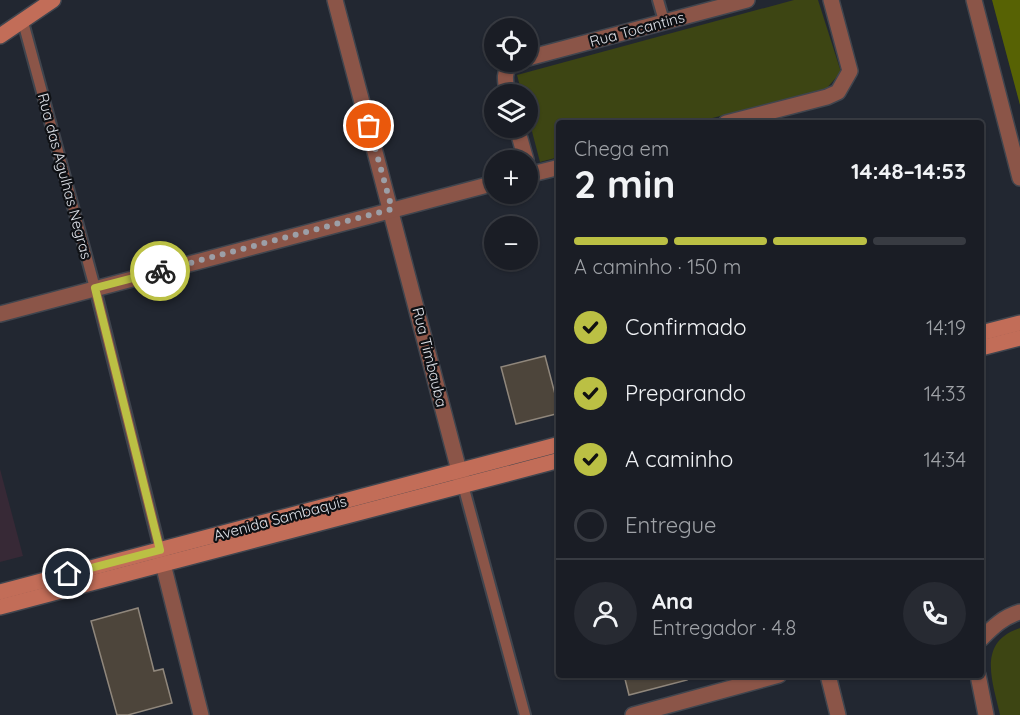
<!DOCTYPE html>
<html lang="pt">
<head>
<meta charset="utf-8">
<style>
  body { margin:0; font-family:Quicksand,sans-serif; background:#272a32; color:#f1f3f6; height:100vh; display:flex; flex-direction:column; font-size:22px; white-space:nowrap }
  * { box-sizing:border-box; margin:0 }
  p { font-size:20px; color:#9fa2a7 }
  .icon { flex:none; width:33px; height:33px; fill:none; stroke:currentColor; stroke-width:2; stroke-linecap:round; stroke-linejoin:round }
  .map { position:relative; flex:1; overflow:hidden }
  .drawer { position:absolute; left:556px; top:120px; width:428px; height:558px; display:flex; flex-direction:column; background:#1a1d25; border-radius:6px; box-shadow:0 2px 4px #0004,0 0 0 2px #383b42 }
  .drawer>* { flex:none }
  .fabs { position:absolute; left:484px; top:18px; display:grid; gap:12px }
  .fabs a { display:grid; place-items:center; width:54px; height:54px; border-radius:50%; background:#1a1d25; box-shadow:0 2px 4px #0004,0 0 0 2px #383b42; font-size:30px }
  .pin { position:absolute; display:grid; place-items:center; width:51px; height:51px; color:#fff; margin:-26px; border:3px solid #fff; border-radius:50%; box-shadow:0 2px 6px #0007 }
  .courier { position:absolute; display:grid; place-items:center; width:60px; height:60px; margin:-30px; border:4px solid #bbc044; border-radius:50%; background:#fff; color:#222; box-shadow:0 2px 8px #0007 }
  .summary em { font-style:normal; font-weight:700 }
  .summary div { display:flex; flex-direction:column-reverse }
  .summary { display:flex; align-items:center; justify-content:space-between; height:102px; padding:0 18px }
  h1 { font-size:39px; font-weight:700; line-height:45px }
  .bar { display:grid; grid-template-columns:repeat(4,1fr); gap:9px 6px; align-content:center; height:72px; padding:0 18px }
  .bar i { height:8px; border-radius:4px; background:#383b42 }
  .bar .active { background:#bbc044 }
  .bar p { grid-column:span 4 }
  .line { display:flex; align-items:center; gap:15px; padding:0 18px; border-top:2px solid #383b42 }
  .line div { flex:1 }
  .round { display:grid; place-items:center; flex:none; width:63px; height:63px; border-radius:32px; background:#272a32 }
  ol { padding:0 18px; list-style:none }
  li { display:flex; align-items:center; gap:18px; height:66px }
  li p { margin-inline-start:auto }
  li .icon { padding:6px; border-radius:50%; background:#bbc044; color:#111; stroke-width:4 }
  li:last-child { color:#9fa2a7 }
  li i { width:33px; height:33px; border:3px solid #383b42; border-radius:50% }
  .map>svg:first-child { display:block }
  .education { fill:#372936 }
  .green { fill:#3d4513 }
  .forest { fill:#576204 }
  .building { fill:#4d453b; stroke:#90877c; stroke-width:1.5 }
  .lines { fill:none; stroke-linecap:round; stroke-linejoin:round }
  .lane-casing { stroke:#40454e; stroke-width:14 }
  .street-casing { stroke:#40454e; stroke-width:18 }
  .secondary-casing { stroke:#40454e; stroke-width:18 }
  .lane { stroke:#8b5548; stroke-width:10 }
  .street { stroke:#8b5548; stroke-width:15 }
  .secondary { stroke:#c26d58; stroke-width:15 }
  .done { stroke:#9c9fa7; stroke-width:6; stroke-dasharray:0 10.8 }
  .route { stroke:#bbc044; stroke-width:8 }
  .labels { text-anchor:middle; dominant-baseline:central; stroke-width:4.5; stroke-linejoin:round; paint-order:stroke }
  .street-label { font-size:15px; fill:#dde0e7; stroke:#0e1014 }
</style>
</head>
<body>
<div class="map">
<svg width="1020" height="715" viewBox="0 0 1020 715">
  <rect width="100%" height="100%" fill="#222731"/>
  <path class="education" d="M0,469L23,556L0,562Z"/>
  <g class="green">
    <path d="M794,0H818L841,72L826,89L693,123H560L559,157L540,162L528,116V94H522L517,75Z"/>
    <path d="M1020,628V715H1000C993,682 976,642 1020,628Z"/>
  </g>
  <path class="forest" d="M992,0H1020V105Z"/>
  <g class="building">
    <path d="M545,356L560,413L516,424L501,367Z"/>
    <path d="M138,608L154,671L163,669L172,703L128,715H117L91,621Z"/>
    <path d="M624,675H686L687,680L629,695Z"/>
  </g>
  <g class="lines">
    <g class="lane-casing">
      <g id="lane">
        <path d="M658,0L664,21"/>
        <path d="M23,22L95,288L160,550"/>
        <path d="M463,485L525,715"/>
      </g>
    </g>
    <g class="street-casing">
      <g id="street">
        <path d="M335,0L462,482"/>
        <path d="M974,0L1020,178"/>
        <path d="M528,58L747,0"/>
        <path d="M508,94C505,82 502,69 515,62"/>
        <path d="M726,123L827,97L838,92L850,71L831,0"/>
        <path d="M517,128L526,160"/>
        <path d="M528,175L560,167"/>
        <path d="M0,314L495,183"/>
        <path d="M160,552L201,715"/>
        <path d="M981,639C993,627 1003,617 1020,612"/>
        <path d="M828,675L838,715"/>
        <path d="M978,675L986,715"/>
        <path d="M633,715L779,675"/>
      </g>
    </g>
    <g class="secondary-casing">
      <g id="secondary">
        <path d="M0,36L53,0"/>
        <path d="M981,333L1020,323"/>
        <path d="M981,348L1020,338"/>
        <path d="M0,592L560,444"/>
        <path d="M0,607L560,460"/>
      </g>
    </g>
    <use href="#lane" class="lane"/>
    <use href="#street" class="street"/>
    <use href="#secondary" class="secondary"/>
  </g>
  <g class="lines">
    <path class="done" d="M160,271L392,209L369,126"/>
    <path class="route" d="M68,574L160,550L95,288L160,271"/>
  </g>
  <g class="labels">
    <g class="street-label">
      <text transform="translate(637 29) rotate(-15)">Rua Tocantins</text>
      <text transform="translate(65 176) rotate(75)">Rua das Agulhas Negras</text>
      <text transform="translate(430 357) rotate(76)">Rua Timbauba</text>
      <text transform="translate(280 518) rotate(-15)">Avenida Sambaquis</text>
    </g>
  </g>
</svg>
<div class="fabs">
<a><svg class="icon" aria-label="locate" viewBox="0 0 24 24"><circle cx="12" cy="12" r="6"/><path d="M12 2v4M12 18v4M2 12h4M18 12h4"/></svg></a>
<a><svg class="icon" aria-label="layers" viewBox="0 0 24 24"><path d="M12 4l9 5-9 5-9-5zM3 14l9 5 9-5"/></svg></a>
<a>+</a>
<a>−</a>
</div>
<div class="pin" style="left:369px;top:126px;background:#ea580c"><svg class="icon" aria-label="bag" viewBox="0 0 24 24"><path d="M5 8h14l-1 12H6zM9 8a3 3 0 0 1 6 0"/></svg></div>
<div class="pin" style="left:68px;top:574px;background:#1f2937"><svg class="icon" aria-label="home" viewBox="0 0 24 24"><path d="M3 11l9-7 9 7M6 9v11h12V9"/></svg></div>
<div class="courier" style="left:160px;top:271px"><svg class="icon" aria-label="bike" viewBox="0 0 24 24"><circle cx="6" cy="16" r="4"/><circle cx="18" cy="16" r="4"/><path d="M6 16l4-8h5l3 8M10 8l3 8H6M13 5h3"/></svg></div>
<section class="drawer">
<div class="summary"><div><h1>2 min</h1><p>Chega em</p></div><em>14:48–14:53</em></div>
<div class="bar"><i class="active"></i><i class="active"></i><i class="active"></i><i></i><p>A caminho · 150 m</p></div>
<ol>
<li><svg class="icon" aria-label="check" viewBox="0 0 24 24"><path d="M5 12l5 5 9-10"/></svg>Confirmado<p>14:19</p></li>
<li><svg class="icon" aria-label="check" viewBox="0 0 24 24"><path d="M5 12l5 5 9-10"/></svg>Preparando<p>14:33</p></li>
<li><svg class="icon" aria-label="check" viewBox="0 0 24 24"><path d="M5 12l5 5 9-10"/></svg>A caminho<p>14:34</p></li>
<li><i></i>Entregue</li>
</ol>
<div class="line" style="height:108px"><a class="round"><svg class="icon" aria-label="person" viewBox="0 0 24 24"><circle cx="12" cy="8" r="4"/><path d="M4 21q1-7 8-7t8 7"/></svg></a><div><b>Ana</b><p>Entregador · 4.8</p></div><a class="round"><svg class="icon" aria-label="phone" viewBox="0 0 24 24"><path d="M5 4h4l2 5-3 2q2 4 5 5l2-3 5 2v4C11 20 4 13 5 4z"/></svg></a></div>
</section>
</div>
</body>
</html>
